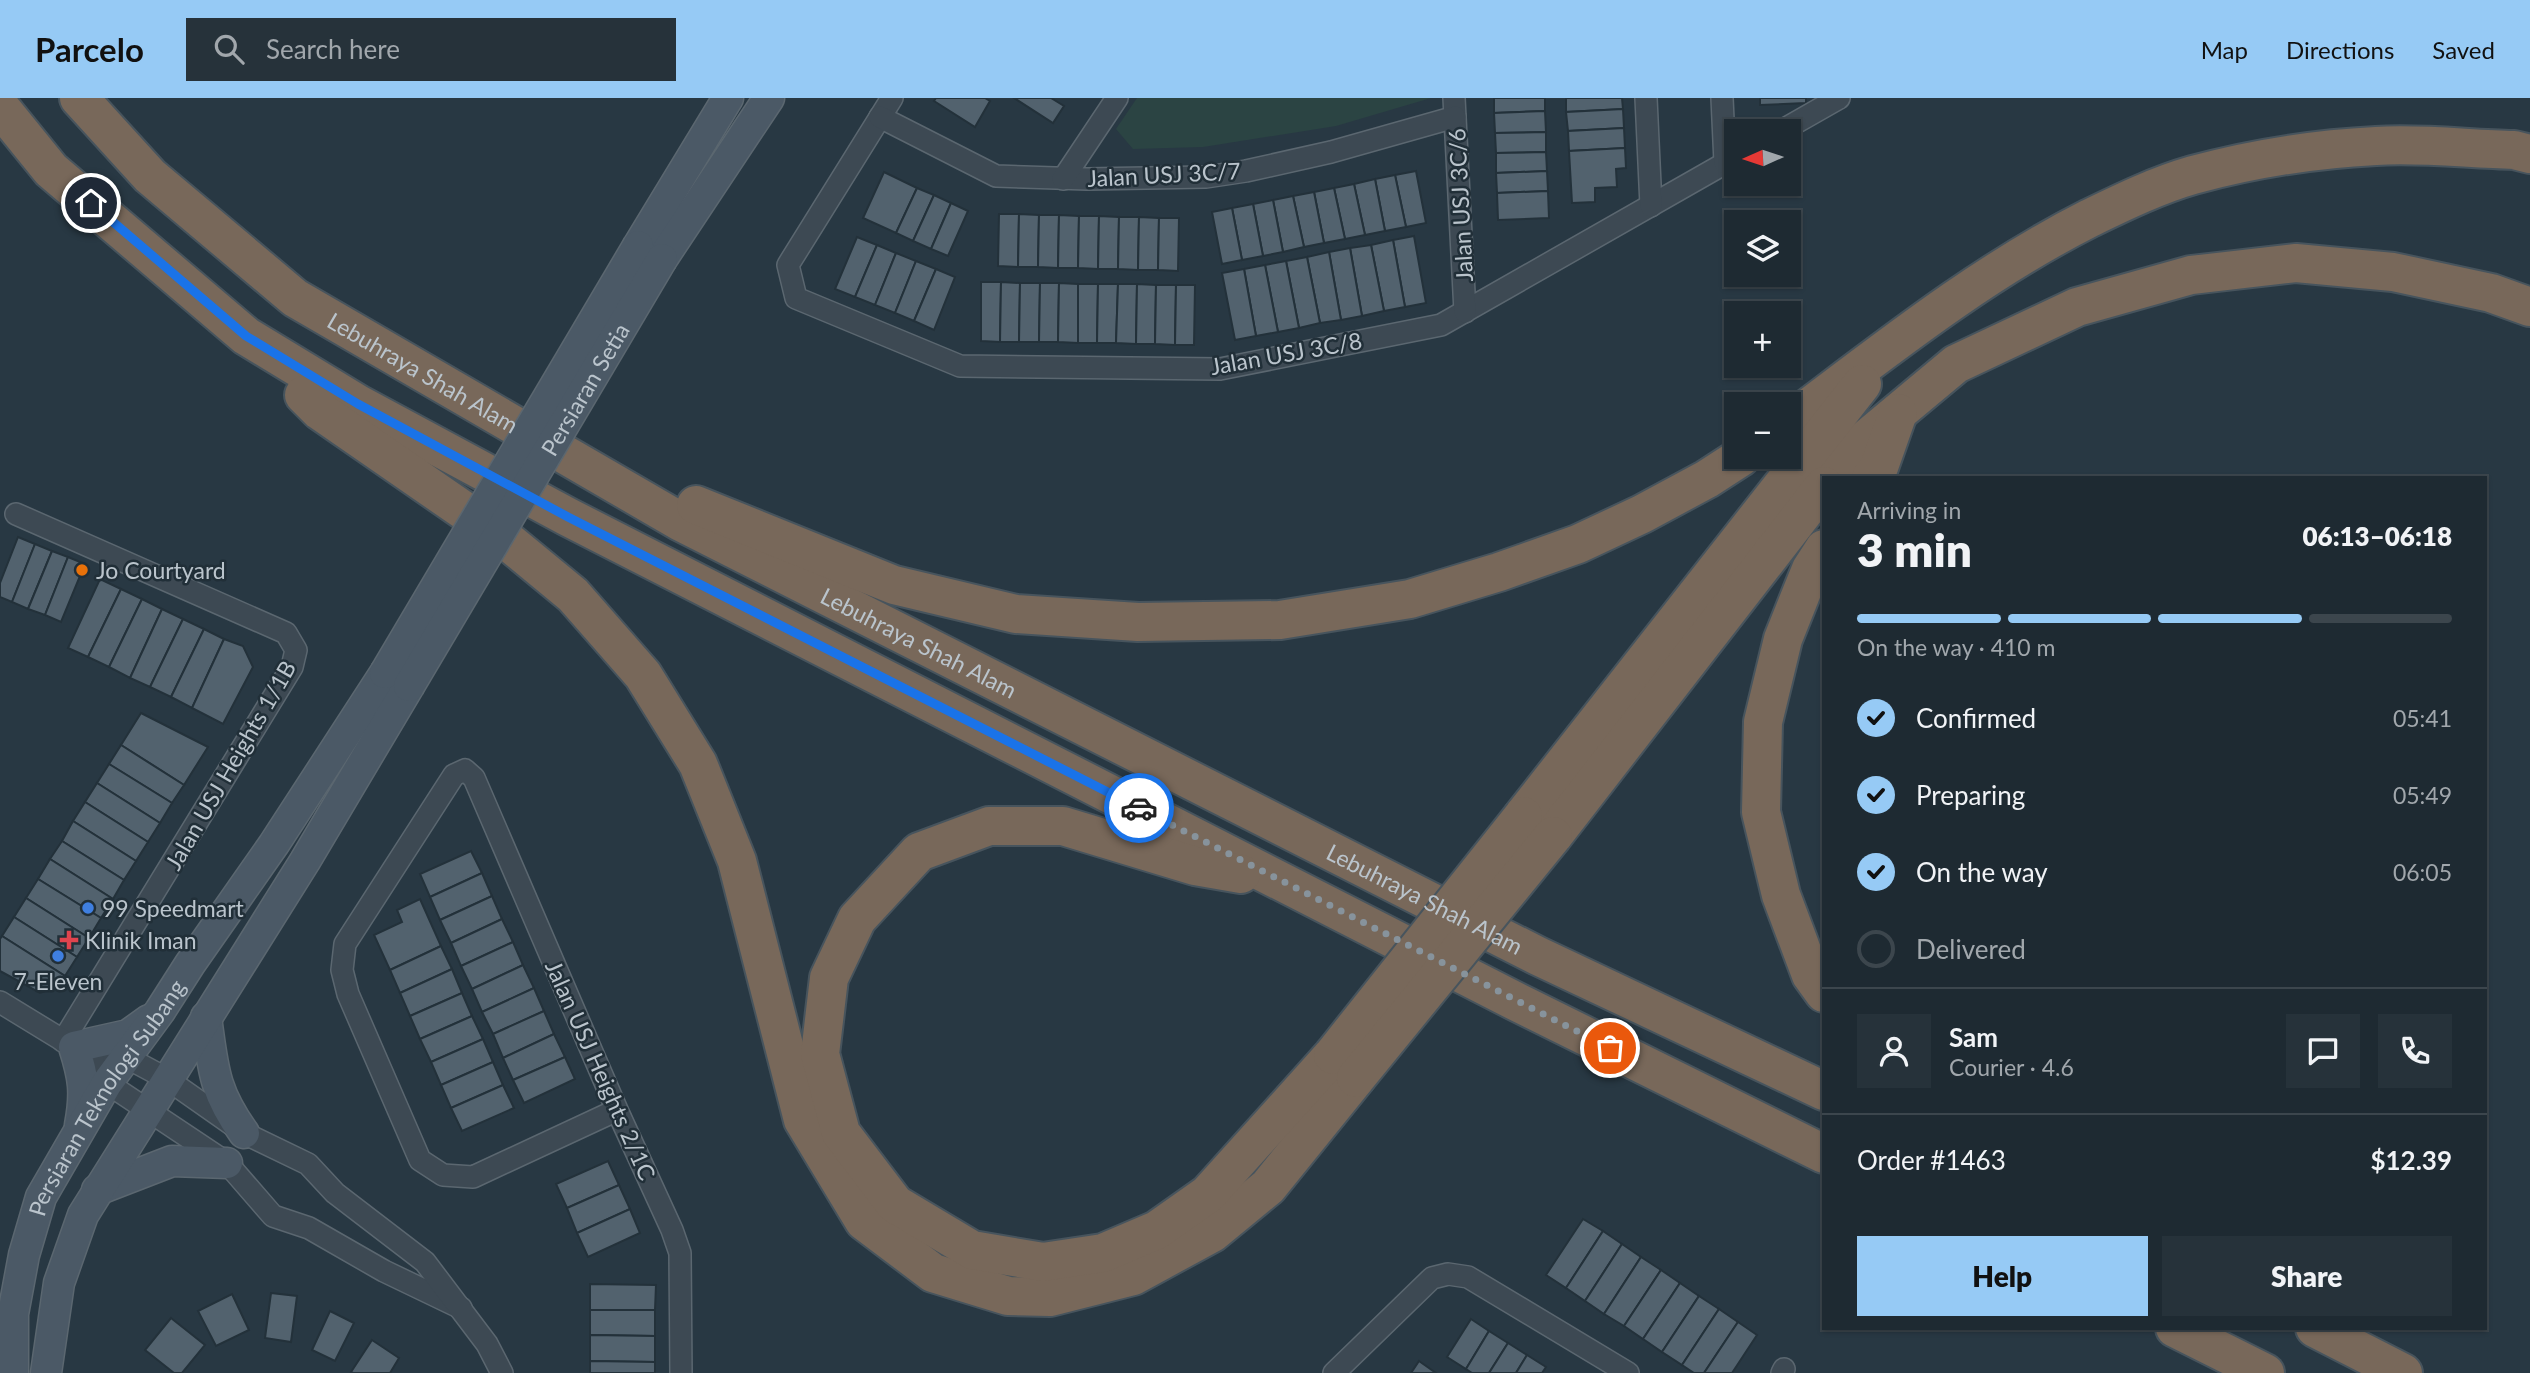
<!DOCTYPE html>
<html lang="en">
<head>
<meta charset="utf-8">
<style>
  body { margin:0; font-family:Lato,sans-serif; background:#26323a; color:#f1f3f6; height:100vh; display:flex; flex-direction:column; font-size:26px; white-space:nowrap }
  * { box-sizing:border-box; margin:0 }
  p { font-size:23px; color:#a1a7ac }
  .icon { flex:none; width:38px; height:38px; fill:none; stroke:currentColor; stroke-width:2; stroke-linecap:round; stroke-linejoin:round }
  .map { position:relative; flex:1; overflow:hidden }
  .drawer { position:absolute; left:1822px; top:378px; width:665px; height:854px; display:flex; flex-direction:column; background:#1e2a32; border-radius:0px; box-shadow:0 2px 5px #0004,0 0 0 2px #3c464d }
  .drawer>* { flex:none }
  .needle { width:46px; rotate:267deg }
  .tools { position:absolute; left:1724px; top:21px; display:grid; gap:14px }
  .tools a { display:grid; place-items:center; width:77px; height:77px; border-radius:0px; background:#1e2a32; box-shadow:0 2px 5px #0004,0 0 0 2px #3c464d; font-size:35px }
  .pin { position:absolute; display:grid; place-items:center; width:60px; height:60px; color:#fff; margin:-30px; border:4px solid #fff; border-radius:50%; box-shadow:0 2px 7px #0007 }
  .courier { position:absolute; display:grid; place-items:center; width:70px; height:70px; margin:-35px; border:5px solid #1a73e8; border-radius:50%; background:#fff; color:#222; box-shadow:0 2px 9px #0007 }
  .headline em { font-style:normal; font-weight:800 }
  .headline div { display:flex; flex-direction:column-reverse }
  .headline { display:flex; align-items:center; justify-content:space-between; height:119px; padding:0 35px }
  h1 { font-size:46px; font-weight:800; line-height:52px }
  .bar { display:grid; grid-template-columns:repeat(4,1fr); gap:10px 7px; align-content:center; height:84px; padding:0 35px }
  .bar i { height:9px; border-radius:5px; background:#3c464d }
  .bar .selected { background:#96caf5 }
  .bar p { grid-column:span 4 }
  .line { display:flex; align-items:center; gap:18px; padding:0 35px; border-top:2px solid #3c464d }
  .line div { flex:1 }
  .round { display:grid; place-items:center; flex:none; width:74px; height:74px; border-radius:0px; background:#26323a }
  ol { padding:0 35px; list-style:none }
  li { display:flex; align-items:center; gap:21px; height:77px }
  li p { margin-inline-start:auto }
  li .icon { padding:7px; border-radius:50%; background:#96caf5; color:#111; stroke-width:4 }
  li:last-child { color:#a1a7ac }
  li i { width:38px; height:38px; border:4px solid #3c464d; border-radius:50% }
  .cta { display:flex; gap:14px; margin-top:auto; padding:14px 35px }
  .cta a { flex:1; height:80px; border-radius:0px; background:#96caf5; color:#111; font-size:28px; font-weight:800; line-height:80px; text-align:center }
  .cta a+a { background:#26323a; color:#f1f3f6 }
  header { display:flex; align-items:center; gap:42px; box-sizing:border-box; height:98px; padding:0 35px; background:#96caf5; color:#111 }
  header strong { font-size:33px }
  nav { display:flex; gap:38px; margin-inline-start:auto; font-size:24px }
  .search { width:490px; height:63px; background:#26323a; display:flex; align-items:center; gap:18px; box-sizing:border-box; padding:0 24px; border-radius:0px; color:#a1a7ac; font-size:26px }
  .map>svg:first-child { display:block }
  .green { fill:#2b4443 }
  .building { fill:#52626e; stroke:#23313a; stroke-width:2 }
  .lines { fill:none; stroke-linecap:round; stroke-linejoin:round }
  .street-casing { stroke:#5b6770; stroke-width:24 }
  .secondary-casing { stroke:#5b6770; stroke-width:33 }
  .highway-casing { stroke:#47545d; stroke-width:42 }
  .street { stroke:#3d4953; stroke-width:21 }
  .secondary { stroke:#4b5966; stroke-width:30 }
  .highway { stroke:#78685a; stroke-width:38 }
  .secondary-bridge-casing { stroke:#5b6770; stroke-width:33; stroke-linecap:butt }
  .highway-bridge-casing { stroke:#47545d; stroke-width:42; stroke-linecap:butt }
  .secondary-bridge { stroke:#4b5966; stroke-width:30 }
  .highway-bridge { stroke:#78685a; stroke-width:38 }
  .done { stroke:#87939c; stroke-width:7; stroke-dasharray:0 12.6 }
  .route { stroke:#1a73e8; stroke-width:9 }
  .food-dot { fill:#e8710a; stroke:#212f38; stroke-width:2.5 }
  .shop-dot { fill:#3f7fe0; stroke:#212f38; stroke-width:2.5 }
  .health-dot { fill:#e0444e; stroke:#212f38; stroke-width:2.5 }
  .labels { text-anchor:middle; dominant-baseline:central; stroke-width:5; stroke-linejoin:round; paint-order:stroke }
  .street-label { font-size:23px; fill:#bac4cc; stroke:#212f38 }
  .poi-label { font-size:23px; fill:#bac4cc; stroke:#212f38; text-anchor:start }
</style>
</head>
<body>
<header>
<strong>Parcelo</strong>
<div class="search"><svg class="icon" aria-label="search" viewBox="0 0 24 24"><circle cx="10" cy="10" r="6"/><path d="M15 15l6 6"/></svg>Search here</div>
<nav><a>Map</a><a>Directions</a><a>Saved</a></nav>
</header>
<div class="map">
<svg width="2530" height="1275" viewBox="0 0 2530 1275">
  <rect width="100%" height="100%" fill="#283843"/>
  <path class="green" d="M1137,0H1431L1336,28L1203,49L1133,51L1116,31Z"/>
  <g class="building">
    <path d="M936,0H985L990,3L975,29L934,3Z"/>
    <path d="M1014,0H1051L1064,8L1053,25Z"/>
    <path d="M1494,0H1545V13L1494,15Z"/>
    <path d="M1566,0H1622L1623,11L1566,14Z"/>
    <path d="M1760,0H1806V5L1760,7Z"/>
    <path d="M1623,11L1624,30L1568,33L1566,14Z"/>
    <path d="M1545,13L1546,34L1495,35L1494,15Z"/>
    <path d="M1624,30L1625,50L1569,53L1568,33Z"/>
    <path d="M1546,34V54L1496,55L1495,35Z"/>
    <path d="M1625,50L1626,70L1616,71L1617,89L1595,90V104L1572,105L1569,53Z"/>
    <path d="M1546,54L1547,73L1496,75V55Z"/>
    <path d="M1416,73L1426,125L1406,129L1395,77Z"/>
    <path d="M1547,73L1548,93L1497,95L1496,75Z"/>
    <path d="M884,74L917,90L896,135L863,120Z"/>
    <path d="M1395,77L1406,129L1385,133L1375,81Z"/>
    <path d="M1375,81L1385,133L1365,137L1354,86Z"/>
    <path d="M1354,86L1365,137L1345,141L1334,90Z"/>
    <path d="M917,90L934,97L913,143L896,135Z"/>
    <path d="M1334,90L1345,141L1324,145L1314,94Z"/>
    <path d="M1548,93L1549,120L1498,122L1497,95Z"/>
    <path d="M1314,94L1324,145L1304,149L1293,98Z"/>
    <path d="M934,97L951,105L931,151L913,143Z"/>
    <path d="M1293,98L1304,149L1283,154L1273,102Z"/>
    <path d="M1273,102L1283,154L1263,158L1253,106Z"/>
    <path d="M951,105L968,113L948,158L931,151Z"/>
    <path d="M1253,106L1263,158L1242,162L1232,110Z"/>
    <path d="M1232,110L1242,162L1222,166L1212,114Z"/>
    <path d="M999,116H1019L1018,169L998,168Z"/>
    <path d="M1019,116L1039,117L1038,169H1018Z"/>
    <path d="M1039,117H1059L1058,170L1038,169Z"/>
    <path d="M1059,117L1079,118L1078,170H1058Z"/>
    <path d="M1079,118H1099L1098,171L1078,170Z"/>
    <path d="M1099,118L1119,119L1118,171H1098Z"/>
    <path d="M1119,119H1139L1138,172L1118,171Z"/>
    <path d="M1139,119L1159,120L1158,172H1138Z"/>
    <path d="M1159,120H1179L1178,173L1158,172Z"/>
    <path d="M1414,138L1426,205L1405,209L1393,142Z"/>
    <path d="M857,139L877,147L855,199L835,191Z"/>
    <path d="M1393,142L1405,209L1384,213L1371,147Z"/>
    <path d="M877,147L896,155L875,207L855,199Z"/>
    <path d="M1371,147L1384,213L1362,218L1350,150Z"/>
    <path d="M1350,150L1362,218L1341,222L1329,154Z"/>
    <path d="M1329,154L1341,222L1320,225L1307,159Z"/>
    <path d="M896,155L916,163L895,215L875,207Z"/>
    <path d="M1307,159L1320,225L1299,230L1286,163Z"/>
    <path d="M916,163L936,171L914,223L895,215Z"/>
    <path d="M1286,163L1299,230L1278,234L1265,167Z"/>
    <path d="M1265,167L1278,234L1256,238L1244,171Z"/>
    <path d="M936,171L955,179L934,232L914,223Z"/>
    <path d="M1244,171L1256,238L1235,242L1222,175Z"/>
    <path d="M981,184H1001L1000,244L981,243Z"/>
    <path d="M1001,184L1020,185L1019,244H1000Z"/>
    <path d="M1020,185H1040L1039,244H1019Z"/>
    <path d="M1040,185H1059L1058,244H1039Z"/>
    <path d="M1059,185L1078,186V245L1058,244Z"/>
    <path d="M1078,186H1098L1097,245H1078Z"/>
    <path d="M1098,186H1118L1116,245H1097Z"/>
    <path d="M1118,186H1137L1136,246L1116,245Z"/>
    <path d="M1137,186L1156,187L1155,246H1136Z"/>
    <path d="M1156,187H1176L1175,247L1155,246Z"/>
    <path d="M1176,187H1195L1194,247H1175Z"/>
    <path d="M18,439L35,446L12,504L0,499V485Z"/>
    <path d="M35,446L52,453L28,511L12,504Z"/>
    <path d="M52,453L68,459L45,517L28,511Z"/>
    <path d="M68,459L85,466L61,524L45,517Z"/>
    <path d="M100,481L121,491L88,559L68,550Z"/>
    <path d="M121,491L142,501L109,569L88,559Z"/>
    <path d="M142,501L162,511L130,580L109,569Z"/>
    <path d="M162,511L183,521L150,589L130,580Z"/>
    <path d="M183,521L204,531L171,599L150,589Z"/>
    <path d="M204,531L224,541L192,610L171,599Z"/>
    <path d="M224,541L243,548L253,569L223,626L192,610Z"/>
    <path d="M141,615L208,649L184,687L121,647Z"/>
    <path d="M121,647L184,687L172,705L109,666Z"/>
    <path d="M109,666L172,705L160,725L97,685Z"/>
    <path d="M97,685L160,725L148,744L85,704Z"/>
    <path d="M85,704L148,744L136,763L73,723Z"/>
    <path d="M73,723L136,763L124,782L62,743Z"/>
    <path d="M62,743L124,782L113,801L50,761Z"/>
    <path d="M471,753L482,775L430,799L420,776Z"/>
    <path d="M50,761L113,801L101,820L38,781Z"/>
    <path d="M482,775L492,798L440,822L430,799Z"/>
    <path d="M38,781L101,820L89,840L26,800Z"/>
    <path d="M492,798L502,821L451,845L440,822Z"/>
    <path d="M26,800L89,840L77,859L14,819Z"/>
    <path d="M420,801L441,848L390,872L374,837L402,824L397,812Z"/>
    <path d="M14,819L77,859L65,878L2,838Z"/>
    <path d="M502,821L513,844L461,868L451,845Z"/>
    <path d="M2,838L65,878L61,888L40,895L0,873V841Z"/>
    <path d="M513,844L523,867L472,891L461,868Z"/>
    <path d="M441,848L452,871L400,895L390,872Z"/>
    <path d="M523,867L534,890L482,914L472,891Z"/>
    <path d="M452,871L462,895L410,918L400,895Z"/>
    <path d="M534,890L544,913L493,936L482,914Z"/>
    <path d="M462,895L472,918L420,941L410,918Z"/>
    <path d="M544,913L554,936L503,960L493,936Z"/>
    <path d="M472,918L483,941L431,964L420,941Z"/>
    <path d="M554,936L565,959L513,982L503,960Z"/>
    <path d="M483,941L493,964L441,987L431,964Z"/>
    <path d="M565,959L575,981L524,1005L513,982Z"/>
    <path d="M493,964L503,987L451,1010L441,987Z"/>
    <path d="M503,987L514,1010L462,1033L451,1010Z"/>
    <path d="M608,1063L619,1087L567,1110L556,1086Z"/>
    <path d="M619,1087L630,1111L577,1135L567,1110Z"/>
    <path d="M630,1111L640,1135L588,1159L577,1135Z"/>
    <path d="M1583,1121L1603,1133L1566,1190L1546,1177Z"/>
    <path d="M1603,1133L1622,1146L1585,1203L1566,1190Z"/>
    <path d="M1622,1146L1641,1159L1604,1216L1585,1203Z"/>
    <path d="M1641,1159L1661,1172L1624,1228L1604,1216Z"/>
    <path d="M1661,1172L1680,1185L1643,1241L1624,1228Z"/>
    <path d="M1680,1185L1699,1198L1662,1254L1643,1241Z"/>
    <path d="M590,1186L656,1187L655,1212H590Z"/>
    <path d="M271,1195L297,1198L291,1244L265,1240Z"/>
    <path d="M232,1196L249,1232L216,1248L198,1213Z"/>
    <path d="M1699,1198L1719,1211L1682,1267L1662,1254Z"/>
    <path d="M1719,1211L1738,1224L1704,1275H1694L1682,1267Z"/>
    <path d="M590,1212H655V1238L590,1237Z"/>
    <path d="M330,1213L354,1225L335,1263L312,1252Z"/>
    <path d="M171,1220L205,1247L182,1275H174L145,1252Z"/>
    <path d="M1471,1221L1489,1233L1466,1271L1447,1259Z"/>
    <path d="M1738,1224L1757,1237L1732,1275H1704Z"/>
    <path d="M1489,1233L1508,1245L1489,1275H1472L1466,1271Z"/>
    <path d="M590,1237L655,1238V1264L590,1263Z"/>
    <path d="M372,1242L399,1260L390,1275H353L351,1274Z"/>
    <path d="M1508,1245L1527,1257L1516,1275H1489Z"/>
    <path d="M1527,1257L1546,1269L1542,1275H1516Z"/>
    <path d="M590,1263L655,1264V1275H590Z"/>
    <path d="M1419,1263L1436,1275H1411Z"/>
  </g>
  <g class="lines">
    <g class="street-casing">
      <g id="street">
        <path d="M892,0L788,167L796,200L960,268L1220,271L1441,227L1736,59"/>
        <path d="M1454,0L1465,214"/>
        <path d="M1646,0L1651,108"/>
        <path d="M1722,0L1725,65"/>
        <path d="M880,19L996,78L1087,81L1206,79L1246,73L1331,54L1455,19"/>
        <path d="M1781,33L1839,0"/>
        <path d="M1063,81L1117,0"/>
        <path d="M16,416L286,535L296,552L292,569L63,943"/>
        <path d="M0,904L95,962L107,985L227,1065L273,1118L309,1130L384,1173L461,1210"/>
        <path d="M114,960L126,959L167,981L244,1035L308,1066L335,1095L425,1164L487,1246L502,1275"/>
        <path d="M617,1012L473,1079L443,1077L420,1062L348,896L342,872L345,846L454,677L465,672L474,680L617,1012L672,1132L680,1155L681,1275"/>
        <path d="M1334,1275L1432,1180L1448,1176L1468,1179L1628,1275"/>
        <path d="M1782,1275L1784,1271"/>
      </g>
    </g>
    <g class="secondary-casing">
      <g id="secondary">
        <path d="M638,148L728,0"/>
        <path d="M662,161L769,0"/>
        <path d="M206,919C213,969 213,992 244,1035"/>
        <path d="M80,1027C86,995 84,980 74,949L128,937L149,922"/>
        <path d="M97,1092L172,1063L227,1065"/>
        <path id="s1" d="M13,1275V1216L24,1157L41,1099L107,985L160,913L190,866L274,746L385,575"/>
        <path d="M46,1275L59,1185L83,1117L305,763L409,588"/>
      </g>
    </g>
    <g class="highway-casing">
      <g id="highway">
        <path id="s2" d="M79,0L150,78L295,200L681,424L1538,858L1824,993"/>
        <path d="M0,9L51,72L246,238L358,306L568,419L1515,903L1824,1056"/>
        <path d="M304,297L320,313L505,441L573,497L643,577L698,666L737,763L803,1022L864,1123L933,1175L1008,1198L1050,1199L1133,1178L1212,1135L1268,1089L1356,980"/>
        <path d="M1788,325C1885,252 1981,175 2090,120C2123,104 2158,87 2193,77C2252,61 2315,51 2376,48C2421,45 2468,51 2514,52L2530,56"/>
        <path d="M1830,380L1848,356L1956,266L2077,209L2191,177L2296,165L2393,174L2491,195L2530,209"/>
        <path d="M1871,380L1879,369L1898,315"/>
        <path d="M696,407L894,487L1016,516L1138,524L1280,522L1410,501L1499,474L1578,446L1642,416L1707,381L1741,359"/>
        <path d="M1824,451L1811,471L1783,541L1763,624L1761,714L1781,797L1811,877L1824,895"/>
        <path d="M1523,718L1862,286"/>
        <path d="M1553,738L1824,388"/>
        <path d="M1241,776L1195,768L1063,728H989L919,754L857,821L829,880L820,956L841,1035L895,1106L972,1152L1043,1164L1103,1155L1157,1132L1208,1096L1333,957"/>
        <path d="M2175,1230L2265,1275"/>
        <path d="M2315,1230L2403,1275"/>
      </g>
    </g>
    <use href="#street" class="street"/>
    <use href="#secondary" class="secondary"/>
    <use href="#highway" class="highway"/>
    <g class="secondary-bridge-casing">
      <g id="secondary-bridge">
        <path d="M385,575L638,148"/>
        <path id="s3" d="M409,588L662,161"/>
      </g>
    </g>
    <g class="highway-bridge-casing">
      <g id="highway-bridge">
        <path d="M1333,957L1523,718"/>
        <path d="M1356,980L1553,738"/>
      </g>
    </g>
    <use href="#secondary-bridge" class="secondary-bridge"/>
    <use href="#highway-bridge" class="highway-bridge"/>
  </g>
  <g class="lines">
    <path class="done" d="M1139,710L1610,950"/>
    <path class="route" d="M91,105L246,238L358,306L568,419L1139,710"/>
  </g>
  <circle class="food-dot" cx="82" cy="472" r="7"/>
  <g class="shop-dot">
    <circle cx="88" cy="810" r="7"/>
    <circle cx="58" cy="858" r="7"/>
  </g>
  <path class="health-dot" d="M65.5 831.5h7v7h7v7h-7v7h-7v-7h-7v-7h7z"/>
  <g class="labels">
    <g class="street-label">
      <text transform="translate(1164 76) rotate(-3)">Jalan USJ 3C/7</text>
      <text transform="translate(1460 107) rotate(-93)">Jalan USJ 3C/6</text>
      <text transform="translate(1286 255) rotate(-10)">Jalan USJ 3C/8</text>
      <text stroke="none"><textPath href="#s2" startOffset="443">Lebuhraya Shah Alam</textPath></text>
      <text stroke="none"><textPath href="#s3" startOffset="345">Persiaran Setia</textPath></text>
      <text stroke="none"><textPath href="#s2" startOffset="1008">Lebuhraya Shah Alam</textPath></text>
      <text transform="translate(230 667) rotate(-60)">Jalan USJ Heights 1/1B</text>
      <text stroke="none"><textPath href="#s2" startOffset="1575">Lebuhraya Shah Alam</textPath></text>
      <text transform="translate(601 972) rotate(66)">Jalan USJ Heights 2/1C</text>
      <text stroke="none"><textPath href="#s1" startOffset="298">Persiaran Teknologi Subang</textPath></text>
    </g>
    <g class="poi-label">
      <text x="96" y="472">Jo Courtyard</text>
      <text x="102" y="810">99 Speedmart</text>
      <text x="85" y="842">Klinik Iman</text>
      <text x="58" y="883" text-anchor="middle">7-Eleven</text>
    </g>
  </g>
</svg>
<div class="tools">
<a><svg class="needle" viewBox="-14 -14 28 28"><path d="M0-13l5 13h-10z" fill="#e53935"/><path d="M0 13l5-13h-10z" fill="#a1a7ac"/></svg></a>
<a><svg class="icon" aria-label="layers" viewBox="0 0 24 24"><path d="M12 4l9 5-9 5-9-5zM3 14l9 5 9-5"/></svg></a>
<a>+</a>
<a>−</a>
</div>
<div class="pin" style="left:1610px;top:950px;background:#ea580c"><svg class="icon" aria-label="bag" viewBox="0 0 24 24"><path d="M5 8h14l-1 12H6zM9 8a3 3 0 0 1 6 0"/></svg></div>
<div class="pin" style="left:91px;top:105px;background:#1f2937"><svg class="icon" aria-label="home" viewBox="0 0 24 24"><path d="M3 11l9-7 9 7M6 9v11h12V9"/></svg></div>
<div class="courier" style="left:1139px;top:710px"><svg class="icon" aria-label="car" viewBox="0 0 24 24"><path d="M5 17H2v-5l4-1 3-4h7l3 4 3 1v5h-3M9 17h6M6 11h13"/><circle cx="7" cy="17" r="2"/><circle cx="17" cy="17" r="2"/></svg></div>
<section class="drawer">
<div class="headline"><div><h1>3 min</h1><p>Arriving in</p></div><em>06:13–06:18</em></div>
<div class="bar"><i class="selected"></i><i class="selected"></i><i class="selected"></i><i></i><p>On the way · 410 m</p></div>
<ol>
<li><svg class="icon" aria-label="check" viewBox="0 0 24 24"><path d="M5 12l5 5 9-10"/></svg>Confirmed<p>05:41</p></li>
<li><svg class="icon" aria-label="check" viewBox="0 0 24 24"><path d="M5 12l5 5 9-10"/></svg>Preparing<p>05:49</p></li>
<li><svg class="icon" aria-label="check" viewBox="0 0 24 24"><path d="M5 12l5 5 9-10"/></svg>On the way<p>06:05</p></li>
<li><i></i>Delivered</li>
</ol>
<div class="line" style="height:126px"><a class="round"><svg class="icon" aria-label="person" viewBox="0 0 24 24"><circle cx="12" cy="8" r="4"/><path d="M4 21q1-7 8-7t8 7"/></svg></a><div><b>Sam</b><p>Courier · 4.6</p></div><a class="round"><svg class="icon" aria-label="chat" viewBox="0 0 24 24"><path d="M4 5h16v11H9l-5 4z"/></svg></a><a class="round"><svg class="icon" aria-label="phone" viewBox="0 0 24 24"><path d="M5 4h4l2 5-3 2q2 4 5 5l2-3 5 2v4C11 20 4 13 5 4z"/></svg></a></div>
<div class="line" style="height:91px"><div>Order #1463</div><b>$12.39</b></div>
<div class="cta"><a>Help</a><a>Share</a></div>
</section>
</div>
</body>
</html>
